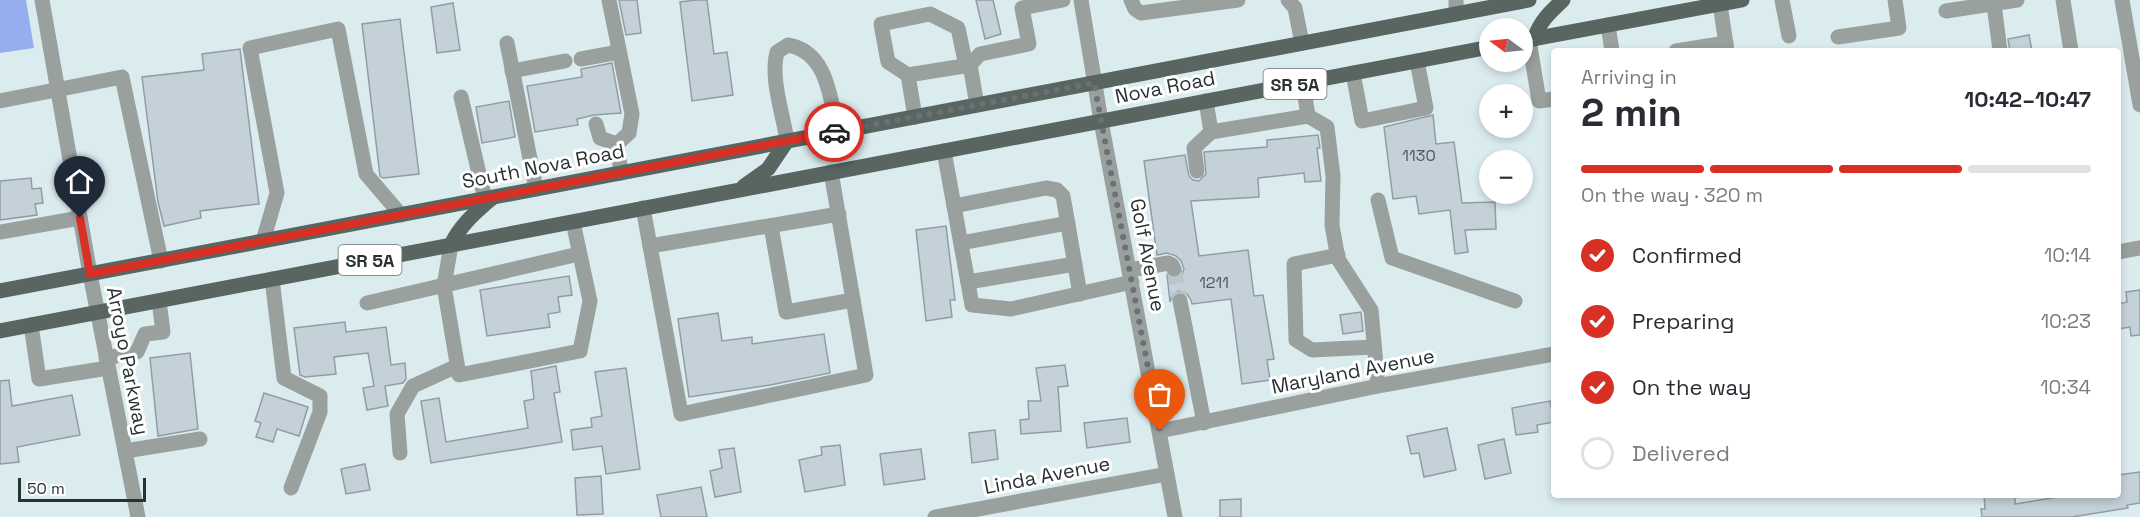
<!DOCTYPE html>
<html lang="en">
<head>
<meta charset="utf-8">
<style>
  body { margin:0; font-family:"Space Grotesk",sans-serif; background:#f7f7f7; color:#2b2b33; height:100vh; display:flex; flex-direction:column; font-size:22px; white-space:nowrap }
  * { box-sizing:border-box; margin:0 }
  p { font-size:20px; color:#7c7c81 }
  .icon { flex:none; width:33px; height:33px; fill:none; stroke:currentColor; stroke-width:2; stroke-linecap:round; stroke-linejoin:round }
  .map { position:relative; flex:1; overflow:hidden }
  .sheet { position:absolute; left:1551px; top:48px; width:570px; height:450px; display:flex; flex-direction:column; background:#fff; border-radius:6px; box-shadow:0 3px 9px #0003 }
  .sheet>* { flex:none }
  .needle { width:39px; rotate:285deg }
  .tools { position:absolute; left:1479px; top:18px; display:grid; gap:12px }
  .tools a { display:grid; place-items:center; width:54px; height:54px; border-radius:50%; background:#fff; box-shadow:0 3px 9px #0003; font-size:30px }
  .scale { position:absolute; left:18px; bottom:15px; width:128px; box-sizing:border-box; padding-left:6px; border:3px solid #2a3132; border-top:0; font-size:16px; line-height:21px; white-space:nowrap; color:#2a3132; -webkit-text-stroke:4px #fff; paint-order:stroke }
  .pin { position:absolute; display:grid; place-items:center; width:51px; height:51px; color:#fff; margin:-62px -26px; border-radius:50% 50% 50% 0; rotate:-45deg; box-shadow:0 0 6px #0007 }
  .pin .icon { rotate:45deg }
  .courier { position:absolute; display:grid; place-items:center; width:60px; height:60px; margin:-30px; border:4px solid #d93025; border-radius:50%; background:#fff; color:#222; box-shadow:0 2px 8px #0007 }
  .headline em { font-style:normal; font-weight:700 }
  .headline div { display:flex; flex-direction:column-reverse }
  .headline { display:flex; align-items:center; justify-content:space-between; height:102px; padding:0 30px }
  h1 { font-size:39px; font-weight:700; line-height:45px }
  .bar { display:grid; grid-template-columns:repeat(4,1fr); gap:9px 6px; align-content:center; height:72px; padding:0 30px }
  .bar i { height:8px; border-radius:4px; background:#e1e1e2 }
  .bar .current { background:#d93025 }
  .bar p { grid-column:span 4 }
  ol { padding:0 30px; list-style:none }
  li { display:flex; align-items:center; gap:18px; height:66px }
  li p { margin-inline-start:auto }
  li .icon { padding:6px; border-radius:50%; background:#d93025; color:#fff; stroke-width:4 }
  li:last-child { color:#7c7c81 }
  li i { width:33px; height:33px; border:3px solid #e1e1e2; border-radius:50% }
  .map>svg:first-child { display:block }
  .water { fill:#96aeed }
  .building { fill:#c4d1d9; stroke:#919da5; stroke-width:1.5 }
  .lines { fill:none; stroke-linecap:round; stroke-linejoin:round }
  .minor-tunnel { stroke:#b8c7c9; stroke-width:15; stroke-dasharray:15 8; stroke-linecap:butt }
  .minor { stroke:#9aa09e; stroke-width:15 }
  .major { stroke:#596561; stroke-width:15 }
  .done { stroke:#687274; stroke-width:6; stroke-dasharray:0 10.8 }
  .route { stroke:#d93025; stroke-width:8 }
  .labels { text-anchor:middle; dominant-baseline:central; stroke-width:6; stroke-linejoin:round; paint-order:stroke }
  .number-label { font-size:16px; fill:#50595c }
  .shield { fill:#fff; stroke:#6a6f70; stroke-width:1.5 }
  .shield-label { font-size:18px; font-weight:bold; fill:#2a3132 }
  .street-label { font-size:20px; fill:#2a3132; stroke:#fff }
</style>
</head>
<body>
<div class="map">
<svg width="2140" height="517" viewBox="0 0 2140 517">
  <rect width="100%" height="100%" fill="#dbecef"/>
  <path class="water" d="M0,0H26L34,48L0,53Z"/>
  <g class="building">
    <path d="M619,0H637L641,33L626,35Z"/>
    <path d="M696,0H707L714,54L727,52L733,95L692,101L680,2Z"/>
    <path d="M976,0H993L1001,34L985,39Z"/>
    <path d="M453,3L460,50L437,53L431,7Z"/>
    <path d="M400,19L419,174L383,178L380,176L362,24Z"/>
    <path d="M2029,35L2032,51H2010L2008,39Z"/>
    <path d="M240,49L259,204L200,211L201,218L164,226L158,202L142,77L204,70L202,54Z"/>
    <path d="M612,63L621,113L594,115L577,119L578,125L535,132L527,86L582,77L581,69Z"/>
    <path d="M509,101L515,137L482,143L476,107Z"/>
    <path d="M1433,115L1436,144L1454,142L1462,203L1495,202L1496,229L1465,230L1468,252L1455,254L1450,210L1419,214L1416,196L1393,199L1384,127Z"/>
    <path d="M1318,135L1320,148H1317L1321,181L1305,182L1304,173L1258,178L1259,197L1191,201L1199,256L1248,250L1254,296L1263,295L1274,359L1267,360L1270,380L1242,384L1231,299L1192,304L1191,300L1187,294L1179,291L1173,294L1170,302L1167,275L1173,279L1178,278L1182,274L1184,269L1181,261L1176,256L1167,253L1157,255L1144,161L1185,155L1189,176L1193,180L1199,181L1206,174L1204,152L1267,147V140Z"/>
    <path d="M31,178L32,189L41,188L43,203L35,204L37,215L0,220V181Z"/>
    <path d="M946,226L955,300H950L952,317L926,321L916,230Z"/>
    <path d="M569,276L572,295L558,297L560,312L548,314L550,327L487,336L480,290Z"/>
    <path d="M2140,290V335L2131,336L2130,327L2118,329V304L2127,302L2126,292Z"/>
    <path d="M1361,312L1363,331L1343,334L1340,315Z"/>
    <path d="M718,313L722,341L752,337V344L824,334L830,373L770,385L689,397L678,319Z"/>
    <path d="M345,322L346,332L386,327L391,365L405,363L406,379L403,383L385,386L388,406L367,410L363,388L374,386L368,353L334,357L336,374L305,377L300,375L294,328Z"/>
    <path d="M190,353L198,429L158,436L150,358Z"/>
    <path d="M1065,365L1068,386L1058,387L1061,431L1021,434L1020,420L1029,419L1028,401H1041L1036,368Z"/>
    <path d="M556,366L560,392L554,393L562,442L431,463L421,401L439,398L446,442L528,428L524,401L534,399L531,371Z"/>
    <path d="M626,368L640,469L606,474L602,446L573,450L571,430L592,427L591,418L602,416L595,372Z"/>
    <path d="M9,380L12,406L72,395L80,435L17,447L19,462L0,464V381Z"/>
    <path d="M264,393L308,407L299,436L277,429L273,442L256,437L261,423L255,421Z"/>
    <path d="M1550,401L1554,422L1537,425L1538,432L1516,435L1512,408Z"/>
    <path d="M1127,418L1130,442L1087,448L1084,423Z"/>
    <path d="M1447,428L1456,470L1424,477L1419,453L1411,454L1407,436Z"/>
    <path d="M995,430L998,459L972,463L969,433Z"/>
    <path d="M1504,439L1511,473L1485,479L1478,445Z"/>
    <path d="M840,445L845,485L805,492L799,460L822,455L821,447Z"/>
    <path d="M734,448L741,492L715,497L710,471L722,468L719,450Z"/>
    <path d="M921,449L925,479L884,485L880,454Z"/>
    <path d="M365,464L370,490L346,494L341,469Z"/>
    <path d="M2140,472V503L2127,505L2128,508L2072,517H1982L1981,509H1985L1984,495H2015V504L2070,495H2118V475Z"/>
    <path d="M601,476L603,514L577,515L575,478Z"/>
    <path d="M701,487L707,517H661L657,495Z"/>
    <path d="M1241,499V517H1220V500Z"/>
  </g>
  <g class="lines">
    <path class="minor-tunnel" d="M1174,269L1180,301"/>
    <g class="minor">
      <path d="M42,0L90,274L138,517"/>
      <path d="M609,0L632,114L629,133L617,144L621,173"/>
      <path d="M1081,0L1101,121L1175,517"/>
      <path d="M1131,0L1135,9L1141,13L1238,0"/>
      <path d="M1288,0L1295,8L1302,43"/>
      <path d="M1782,0L1789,36"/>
      <path d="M2063,0L2071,51"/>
      <path d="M2122,0L2140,105"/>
      <path d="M1720,4L1727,51"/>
      <path d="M1994,4L2000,51"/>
      <path d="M1946,11L2017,0"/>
      <path d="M1456,14V0"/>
      <path d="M1608,25L1612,51"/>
      <path d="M1838,37L1899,28L1895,0"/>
      <path d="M1529,40L1539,101L1554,99"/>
      <path d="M507,43L536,189"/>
      <path d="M1676,51L1726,43"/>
      <path d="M581,59L619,52"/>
      <path d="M970,65L980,54L1029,44L1022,8L1063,0"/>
      <path d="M512,71L565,61"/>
      <path d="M1353,73L1362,121L1426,108L1417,61"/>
      <path d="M908,75L888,62L881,24L930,14L958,28L966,66"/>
      <path d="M461,97L485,199"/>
      <path d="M0,101L122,77L161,261"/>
      <path d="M1206,101L1211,132L1308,116L1303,83"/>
      <path d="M1308,116L1327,127L1333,176L1332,225L1338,259L1371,310L1378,386"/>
      <path d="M915,117L908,75L970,65L977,105"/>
      <path d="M596,124L600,138L617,144"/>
      <path d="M787,141C783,113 770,79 777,52L788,45C828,52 830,99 838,132"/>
      <path d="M944,151L972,305L1011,309L1132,282"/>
      <path d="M1197,171L1194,148L1211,132"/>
      <path d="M1378,200L1392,258L1515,301"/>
      <path d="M954,206L1046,188L1057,190L1063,196L1080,294"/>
      <path d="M643,208L681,414L866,375L831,172"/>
      <path d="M771,226L786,312L853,300"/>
      <path d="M0,232L80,218"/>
      <path d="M263,241L277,193L250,48L338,29L366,174L401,215"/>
      <path d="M961,243L1068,223"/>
      <path d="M451,245L444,286L459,375L580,351L590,301L573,222"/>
      <path d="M650,246L839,214"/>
      <path d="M2118,252L2140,248"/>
      <path d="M1338,255L1294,264L1296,340L1312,350L1374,347"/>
      <path d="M1130,270L1168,263L1172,265L1174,269"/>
      <path d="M272,279L284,378L320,396V412L291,488"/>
      <path d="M968,282L1075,264"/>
      <path d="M1180,301L1204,423"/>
      <path d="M367,303L579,254"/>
      <path d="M31,325L39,379L108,368"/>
      <path d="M106,358L137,352L145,334L163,332L159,301"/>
      <path d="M1160,431L1383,385L1554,354"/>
      <path d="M125,451L200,439"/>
      <path d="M400,453L397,414L413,386L457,366"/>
      <path d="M935,517L1167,474"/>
    </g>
    <g class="major">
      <path d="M1534,39C1540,21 1550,12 1563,0"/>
      <path d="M1522,41L1742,0"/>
      <path d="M744,186L768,169L787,141"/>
      <path d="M451,245C460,225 476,212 492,198"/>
      <path d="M0,291L1529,0"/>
      <path d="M0,331L1490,47"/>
    </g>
  </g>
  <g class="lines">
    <path class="done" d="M834,132L1094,83L1160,431"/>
    <path class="route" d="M80,218L90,274L834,132"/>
  </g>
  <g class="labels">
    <g class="number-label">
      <text x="1419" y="155">1130</text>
      <text x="1214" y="282">1211</text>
    </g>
    <g class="shield">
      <rect x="1263.5" y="69" width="63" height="30" rx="4.5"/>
      <rect x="338.5" y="245" width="63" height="30" rx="4.5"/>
    </g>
    <g class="shield-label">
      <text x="1295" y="84">SR 5A</text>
      <text x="370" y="260">SR 5A</text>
    </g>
    <g class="street-label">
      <text transform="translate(1165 87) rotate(-11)">Nova Road</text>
      <text transform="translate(543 166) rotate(-11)">South Nova Road</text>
      <text transform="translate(1148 255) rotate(79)">Golf Avenue</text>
      <text transform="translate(128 361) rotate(79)">Arroyo Parkway</text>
      <text transform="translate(1353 371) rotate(-11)">Maryland Avenue</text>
      <text transform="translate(1047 475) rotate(-11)">Linda Avenue</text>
    </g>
  </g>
</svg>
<div class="tools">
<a><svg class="needle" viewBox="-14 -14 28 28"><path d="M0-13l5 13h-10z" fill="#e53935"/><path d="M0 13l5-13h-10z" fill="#7c7c81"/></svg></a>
<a>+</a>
<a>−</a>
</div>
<div class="scale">50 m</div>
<div class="pin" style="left:1160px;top:431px;background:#ea580c"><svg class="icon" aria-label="bag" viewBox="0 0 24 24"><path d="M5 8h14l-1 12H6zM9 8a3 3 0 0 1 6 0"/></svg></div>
<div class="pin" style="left:80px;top:218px;background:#1f2937"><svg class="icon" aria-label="home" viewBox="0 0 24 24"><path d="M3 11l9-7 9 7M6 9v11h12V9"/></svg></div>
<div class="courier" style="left:834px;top:132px"><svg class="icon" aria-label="car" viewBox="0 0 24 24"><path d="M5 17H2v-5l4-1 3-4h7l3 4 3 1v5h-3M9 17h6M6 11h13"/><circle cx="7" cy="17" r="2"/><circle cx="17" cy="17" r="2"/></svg></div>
<section class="sheet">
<div class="headline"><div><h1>2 min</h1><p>Arriving in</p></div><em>10:42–10:47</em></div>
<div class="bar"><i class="current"></i><i class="current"></i><i class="current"></i><i></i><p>On the way · 320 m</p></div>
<ol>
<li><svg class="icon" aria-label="check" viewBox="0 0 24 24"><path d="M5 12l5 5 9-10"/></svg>Confirmed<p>10:14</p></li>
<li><svg class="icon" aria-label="check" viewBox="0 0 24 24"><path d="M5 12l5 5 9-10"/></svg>Preparing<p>10:23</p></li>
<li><svg class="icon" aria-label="check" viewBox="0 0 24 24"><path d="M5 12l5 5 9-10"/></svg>On the way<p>10:34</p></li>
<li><i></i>Delivered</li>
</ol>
</section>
</div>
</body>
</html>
